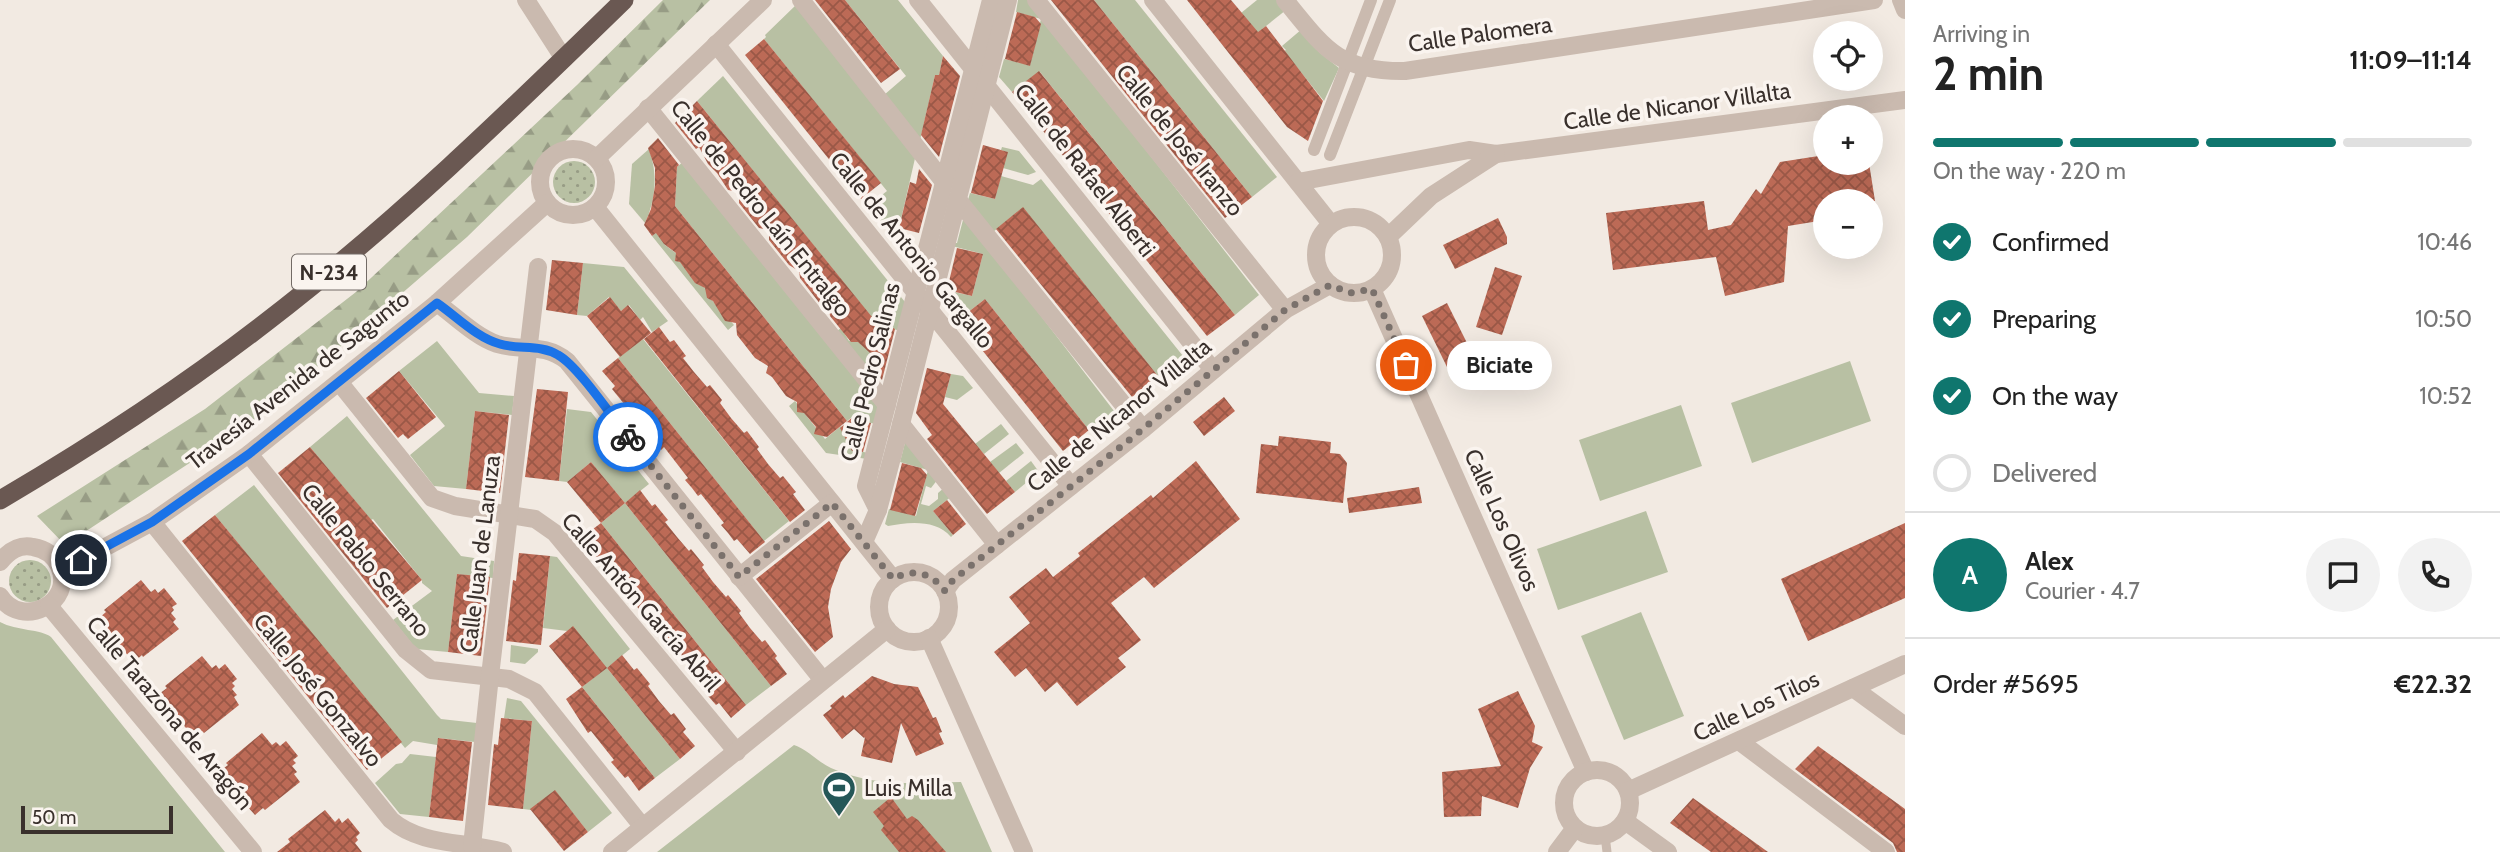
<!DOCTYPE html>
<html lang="en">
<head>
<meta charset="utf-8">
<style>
  body { margin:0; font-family:Cabin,sans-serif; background:#f2f2f2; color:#222; height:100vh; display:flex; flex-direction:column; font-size:26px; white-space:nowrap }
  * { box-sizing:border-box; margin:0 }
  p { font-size:23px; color:#767676 }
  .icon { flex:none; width:38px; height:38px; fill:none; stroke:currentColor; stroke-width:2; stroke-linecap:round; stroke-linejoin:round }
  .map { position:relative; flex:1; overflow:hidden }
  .drawer { display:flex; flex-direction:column; background:#fff; width:595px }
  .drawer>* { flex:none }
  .controls { position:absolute; left:1813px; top:21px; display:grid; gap:14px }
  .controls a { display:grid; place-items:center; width:70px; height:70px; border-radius:50%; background:#fff; box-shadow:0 7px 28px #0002; font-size:35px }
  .scale { position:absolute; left:21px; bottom:18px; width:152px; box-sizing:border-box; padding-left:7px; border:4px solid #39302c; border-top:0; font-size:19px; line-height:24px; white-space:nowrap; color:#39302c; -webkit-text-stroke:5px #faf4ef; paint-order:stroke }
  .pin { position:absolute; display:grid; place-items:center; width:60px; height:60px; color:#fff; margin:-30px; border:4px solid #fff; border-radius:50%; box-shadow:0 2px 7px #0007 }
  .courier { position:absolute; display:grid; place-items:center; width:70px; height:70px; margin:-35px; border:5px solid #1a73e8; border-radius:50%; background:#fff; color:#222; box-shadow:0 2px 9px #0007 }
  .bubble { position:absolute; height:49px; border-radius:24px; background:#fff; box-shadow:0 7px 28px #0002; font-size:23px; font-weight:800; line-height:49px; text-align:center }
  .head em { font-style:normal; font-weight:800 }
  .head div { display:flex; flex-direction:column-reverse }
  .head { display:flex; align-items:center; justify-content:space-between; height:119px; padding:0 28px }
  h1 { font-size:46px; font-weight:800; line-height:52px }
  .bar { display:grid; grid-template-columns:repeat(4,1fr); gap:10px 7px; align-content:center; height:84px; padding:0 28px }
  .bar i { height:9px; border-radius:5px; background:#e0e0e0 }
  .bar .selected { background:#0f766e }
  .bar p { grid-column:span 4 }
  .line { display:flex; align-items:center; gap:18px; padding:0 28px; border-top:2px solid #e0e0e0 }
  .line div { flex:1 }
  .round { display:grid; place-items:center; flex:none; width:74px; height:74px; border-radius:37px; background:#f2f2f2 }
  ol { padding:0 28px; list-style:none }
  li { display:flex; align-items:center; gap:21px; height:77px }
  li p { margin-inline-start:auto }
  li .icon { padding:7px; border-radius:50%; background:#0f766e; color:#fff; stroke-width:4 }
  li:last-child { color:#767676 }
  li i { width:38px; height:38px; border:4px solid #e0e0e0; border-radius:50% }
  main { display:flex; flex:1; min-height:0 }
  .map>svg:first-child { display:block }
  .grass { fill:url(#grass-dots) }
  .forest { fill:url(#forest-firs) }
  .green { fill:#b8c0a3 }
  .building { fill:url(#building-cross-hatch) }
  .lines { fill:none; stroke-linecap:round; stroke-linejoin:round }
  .service { stroke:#cabaaf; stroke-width:9 }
  .pedestrian { stroke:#cabaaf; stroke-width:12 }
  .minor { stroke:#cabaaf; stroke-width:18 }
  .trunk { stroke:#6a5852; stroke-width:19 }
  .done { stroke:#7a716c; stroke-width:7; stroke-dasharray:0 12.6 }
  .route { stroke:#1a73e8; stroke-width:9 }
  .labels { text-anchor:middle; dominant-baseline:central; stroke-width:7; stroke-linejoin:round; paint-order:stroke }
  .shield { fill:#faf4ef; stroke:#736b66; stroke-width:2 }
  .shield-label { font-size:21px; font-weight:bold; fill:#39302c }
  .street-label { font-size:23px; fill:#39302c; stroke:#faf4ef }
  .poi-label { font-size:23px; fill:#39302c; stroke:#faf4ef; text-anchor:start }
</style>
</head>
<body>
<main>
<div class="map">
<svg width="1905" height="852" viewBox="0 0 1905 852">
  <defs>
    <pattern id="grass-dots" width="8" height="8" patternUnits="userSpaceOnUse" patternTransform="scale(1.75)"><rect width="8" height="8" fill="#b8c0a3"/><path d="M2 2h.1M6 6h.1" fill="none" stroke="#979c85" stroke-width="1.8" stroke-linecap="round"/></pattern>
    <pattern id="forest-firs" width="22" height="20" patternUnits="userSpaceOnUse" patternTransform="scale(1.75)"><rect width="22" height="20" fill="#b8c0a3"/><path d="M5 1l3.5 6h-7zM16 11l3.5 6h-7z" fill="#979c85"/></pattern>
    <pattern id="building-cross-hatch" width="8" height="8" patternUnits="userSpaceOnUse" patternTransform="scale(1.75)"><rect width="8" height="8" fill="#bc6a56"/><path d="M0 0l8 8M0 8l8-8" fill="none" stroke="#9a5847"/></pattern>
  </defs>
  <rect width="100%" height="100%" fill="#f2eae2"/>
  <g class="grass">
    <circle cx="574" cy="182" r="21"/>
    <circle cx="30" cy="581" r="21"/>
  </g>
  <path class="forest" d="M663,0H710L467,237L258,418L65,545L37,516L205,409L356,292L577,85Z"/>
  <g class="green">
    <path d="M845,0H898L943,56L939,75H935L920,140L884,95L906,76Z"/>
    <path d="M1018,0H1029L1259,295L1235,315L1040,72L1012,92L999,77L1004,59L1030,65L1041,19L1016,12Z"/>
    <path d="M1094,0H1135L1277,177L1252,197Z"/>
    <path d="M1257,0H1278L1286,10L1256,34L1241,13Z"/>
    <path d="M796,5L916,154L899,228L880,223L867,207L887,191L764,39L766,37L765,35Z"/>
    <path d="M1302,29L1319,52L1339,68L1324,101L1284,51L1286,50L1282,46Z"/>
    <path d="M723,76L905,302L900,331L887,327L872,318L697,101Z"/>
    <path d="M1002,147L1019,151L1036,172L1028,175L1003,168L1007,152L1001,150Z"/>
    <path d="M649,149C658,174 656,199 645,223L629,204L632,164Z"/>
    <path d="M684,161L880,408L876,424L861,421L855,415L847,421L675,206L677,167Z"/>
    <path d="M1001,176L1033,185L1041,179L1183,356L1158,376L1023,208L993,232L968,200L970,193L995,199Z"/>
    <path d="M964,216L1114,411L1089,430L985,299L958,320L942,301L945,290L972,296L983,254L952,246L953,243H957Z"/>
    <path d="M657,232L665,245L677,254V260L681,261L708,292L707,298L711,299L734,325L728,330L652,236Z"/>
    <path d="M583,263L624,267L668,321L652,332L643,317L640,320L629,305L621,311L609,297L587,316L577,315Z"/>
    <path d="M841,328L849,341L857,339L882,358L876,380L837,331Z"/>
    <path d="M643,339L789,521L764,541L618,358Z"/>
    <path d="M437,341L479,393L514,396L512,415L475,411L466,489L434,486L410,455L445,426L399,371Z"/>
    <path d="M1850,361L1871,421L1752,463L1731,403Z"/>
    <path d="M951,374L963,376L973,388L957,400L945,397Z"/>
    <path d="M795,401L816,428V434H821L825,439L841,426L852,440L851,449L868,453L867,459L826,453L789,406Z"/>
    <path d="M1681,405L1702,466L1600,501L1579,440Z"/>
    <path d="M567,409L591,412L649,484L625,503L771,686L746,705L601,523L625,503L591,462L567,482L559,481Z"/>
    <path d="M347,416L461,556L494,561L493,578L457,574L448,652L416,649L393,620L432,591L422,583V580L373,519L371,520L310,447Z"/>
    <path d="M1001,424L1009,434L984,454L975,444Z"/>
    <path d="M906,439L938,479L931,488L926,486L921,504L929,506L938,499V493L945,487L952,496L933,511L953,535L951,537C936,519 908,522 888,526L885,524L889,509L916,516L928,470L900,462Z"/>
    <path d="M1016,443L1024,453L999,473L990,462Z"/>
    <path d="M1031,461L1039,472L1015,492L1006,481Z"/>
    <path d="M254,485L437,715L441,719L477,723L475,742L439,738L437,745L413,741L405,748L215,515Z"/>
    <path d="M1646,511L1668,572L1558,610L1537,549Z"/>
    <path d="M550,556L557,557L630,649L607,668L680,759L655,778L582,687L606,668L567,631L543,628Z"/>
    <path d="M1641,612L1684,716L1624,740L1581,636Z"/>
    <path d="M0,622C17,631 41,629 51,637L225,852H0Z"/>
    <path d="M511,645L538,649V652L525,664L510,662Z"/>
    <path d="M507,698L521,701L612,813L588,832L555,791L531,810L523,809L532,721L504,718Z"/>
    <path d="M794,745C807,749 818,762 831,768C873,787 916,783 961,782L992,852H657Z"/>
    <path d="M410,754L436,757L429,817L400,814L375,783L396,764L402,763Z"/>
  </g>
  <g class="building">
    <path d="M815,0H845L900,69L881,83Z"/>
    <path d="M1051,0H1094L1252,197L1225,218Z"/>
    <path d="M1187,0H1231L1258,32L1266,26L1323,101L1308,141L1287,127Z"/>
    <path d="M1017,12L1035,17L1041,24L1030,66L1005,59Z"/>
    <path d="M764,39L881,183L861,199L745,55Z"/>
    <path d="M943,56L960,76L939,157L921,135L935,75H939Z"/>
    <path d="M1039,71L1235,315L1207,336L1012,92Z"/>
    <path d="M697,101L872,317L895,329L882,380L878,375L881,363L858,342H851L830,316L829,309L821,305L800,278L799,271L789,265L769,240V230L759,228L739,203V192L728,190L717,173L708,164L699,147L696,149L675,123Z"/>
    <path d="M658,138L679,165L677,167L675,206L847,421L827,437L814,434L816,427L804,413L797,412V402L786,396L772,377L766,373L768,366L755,358L737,335L736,323L725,321L713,301L707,298L705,288L695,283L680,262L675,261L676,253L664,244L656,233L652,236L644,225L651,209L655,186V168L648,148Z"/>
    <path d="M983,145L1008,152L995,199L971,193Z"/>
    <path d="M1825,155V163H1869L1875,201H1825V220L1788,226L1784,282L1725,296L1716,257L1613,270L1606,213L1704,201L1708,230L1731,225L1756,189L1761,194L1780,162Z"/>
    <path d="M919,169L932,185L919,233L899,228L910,182L916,184Z"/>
    <path d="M1023,207L1158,376L1132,397L996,229Z"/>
    <path d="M1498,218L1507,237V244L1455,269L1443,245Z"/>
    <path d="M957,248L983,254L972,296L947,290Z"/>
    <path d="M552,260L583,263L577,315L546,310Z"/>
    <path d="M1495,267L1522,276L1502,335L1476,327Z"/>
    <path d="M610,297L621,311L628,305L651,333L620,357L587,316Z"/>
    <path d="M985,299L1089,430L1063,451L958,320Z"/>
    <path d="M1447,303L1473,355L1447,367L1422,316Z"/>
    <path d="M659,327L670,342L674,340L686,356L683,358L694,372L707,387L710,385L722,400L720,403L731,418L744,433L747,431L759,447L757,449L768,464L780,478L783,476L796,492L793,494L805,510L790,522L644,339Z"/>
    <path d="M618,358L765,542L750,554L737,539L734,541L728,533L721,525L724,523L701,494L698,496L692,488L685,480L688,478L664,447L661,450L648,434L651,431L627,403L625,405L612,389L615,386L602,371Z"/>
    <path d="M927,368L951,374L943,404L1015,492L987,514L927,439L932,435L916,413Z"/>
    <path d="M399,371L436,417L408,439L403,434L398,438L366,398Z"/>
    <path d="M537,389L568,392L559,481L525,477Z"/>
    <path d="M1224,397L1235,411L1204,436L1193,422Z"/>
    <path d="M475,411L509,415L500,493L466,489Z"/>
    <path d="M855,415L861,421L871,423L863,452L852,451L840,428Z"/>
    <path d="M1279,436L1331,442L1330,453L1340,454L1347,463L1343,503L1256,493L1261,444L1278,446Z"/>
    <path d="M310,447L422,580L387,608L278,473Z"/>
    <path d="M1196,461L1240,519L1154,588L1144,577L1111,603L1141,640L1118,658L1126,667L1077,706L1057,682L1045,692L1026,668L1015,677L994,652L1030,623L1009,597L1046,568L1053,577L1080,556L1078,553L1151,495L1153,498Z"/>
    <path d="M591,462L625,503L601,523L567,482Z"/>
    <path d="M902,463L921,468L927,475L915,516L890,510Z"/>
    <path d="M1419,487L1422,503L1349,513L1347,498Z"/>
    <path d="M640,490L652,506L655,504L668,520L665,522L677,537L689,551L691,549L704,565L702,567L713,582L726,597L728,595L741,611L739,613L750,628L762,642L765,640L777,656L775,658L787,674L771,686L625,503Z"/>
    <path d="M947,500L966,524L953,535L933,511Z"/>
    <path d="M215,515L402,742L367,770L182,541Z"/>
    <path d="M829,521L851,549L841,562L831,589L828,607L833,637L815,652L756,579Z"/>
    <path d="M601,523L746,705L731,718L719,703L716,705L709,697L703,689L706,687L683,658L680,660L667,644L670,642L658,626L646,612L643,614L630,598L632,596L621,581L609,567L606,569L593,553L596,550L585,535Z"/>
    <path d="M1905,523V598L1808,641L1781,579Z"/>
    <path d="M519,553L550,556L541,645L506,641L513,580L516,581Z"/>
    <path d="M457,574L490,577L481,656L448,652Z"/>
    <path d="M141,580L151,592L155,589L158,593L164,588L177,604L172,607L174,610L171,613L176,619L173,622L179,629L143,657L142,655L134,662L109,634L111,633L99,618L106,612L104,610Z"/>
    <path d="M573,626L607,668L582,687L655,778L639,791L628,776L625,778L611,762L614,760L591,731L588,733L566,699L582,687L549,646Z"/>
    <path d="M622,655L634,670L637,668L650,684L648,686L659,701L671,715L674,713L686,729L683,732L695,746L680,759L607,668Z"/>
    <path d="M202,656L212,668L216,665L219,669L225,664L237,679L232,683L235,686L232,689L237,695L234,697L239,705L204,733L202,731L194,737L170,710L171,709L159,694L167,688L165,686Z"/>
    <path d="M872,676L894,684L918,687L933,718L936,717L942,732L939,733L944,744L916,756L901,723L892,763L861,756L865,737L864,738L854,729L842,739L823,715L832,708L830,706L843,695L845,698Z"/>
    <path d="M1518,691L1535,726L1532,742L1543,747L1530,768L1518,808L1482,796L1481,816L1444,817L1442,772L1501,766L1478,709Z"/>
    <path d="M501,718L532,721L523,809L488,805L494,744L498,745Z"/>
    <path d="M262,733L272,745L276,742L280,746L286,741L298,756L293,760L296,763L292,766L297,772L294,774L300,782L265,810L263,808L255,815L236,794L220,771L228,765L226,763Z"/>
    <path d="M438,738L472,742L463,821L429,817Z"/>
    <path d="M1818,746L1905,809V852H1897L1893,843L1795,769Z"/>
    <path d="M555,790L588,832L564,851L530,809Z"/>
    <path d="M891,797L907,819L912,816L918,820L946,852H899L881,830L884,826L873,812Z"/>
    <path d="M1693,798L1768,852H1711L1670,823Z"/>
    <path d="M325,810L335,822L339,818L342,823L348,818L360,833L356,837L358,840L355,843L362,852H277L290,842L288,839Z"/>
  </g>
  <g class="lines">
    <path class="service" d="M1605,835L1607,852"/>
    <g class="pedestrian">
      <path d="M1314,150L1371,0"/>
      <path d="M1330,155L1390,0"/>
    </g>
    <g class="minor">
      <path d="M526,0L564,59"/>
      <path d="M801,0L944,182"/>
      <path d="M918,0L1213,370"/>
      <path d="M1036,0L1285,310"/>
      <path d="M1153,0L1331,224"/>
      <path d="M1285,0C1324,48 1339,72 1405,71L1874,0"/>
      <path d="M1901,0L1905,10"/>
      <path d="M716,44L1071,486"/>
      <path d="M648,108L887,405"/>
      <circle cx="573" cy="182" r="33"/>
      <path d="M597,158L763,0"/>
      <path d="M1298,182L1469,150L1496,154L1905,100"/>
      <path d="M958,200L1143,429"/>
      <path d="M595,207L893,579"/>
      <circle cx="1354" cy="255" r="38"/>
      <path d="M1388,237L1431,196L1496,154"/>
      <path d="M1372,289L1586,772"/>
      <path d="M437,303C455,316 476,337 497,344C523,352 543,342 567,361L822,679"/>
      <path d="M339,382L432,498L455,506L535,519L555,533L737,752"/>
      <path d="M901,424L997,545"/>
      <path d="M249,454L406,650L431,670L509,679L535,692L642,826"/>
      <path d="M878,510L866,486L991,0"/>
      <path d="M152,522L391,820C421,846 466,841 503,852"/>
      <path d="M864,542L878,510L901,424L1008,0"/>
      <path d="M0,562C9,551 19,544 33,547C45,549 54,555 59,566C76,603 21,630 0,596"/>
      <path d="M61,571L152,522L249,454L437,303L547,203"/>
      <circle cx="914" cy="607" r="35"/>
      <path d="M739,577L832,503"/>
      <path d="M945,591L953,580L1143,429L1285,310L1330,285"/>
      <path d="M49,606L253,852"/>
      <path d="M929,638L1024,852"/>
      <path d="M1853,688L1905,726"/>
      <path d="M1739,741L1886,852"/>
      <circle cx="1597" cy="803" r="33"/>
      <path d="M1628,791L1905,664"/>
      <path d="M1625,821L1668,852"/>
      <path d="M472,846L490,676L538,267"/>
      <path d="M612,852L887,629"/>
      <path d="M1557,852L1575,828"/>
    </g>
    <path class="trunk" d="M0,500C92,446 181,388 265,323C393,225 509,112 624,0"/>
  </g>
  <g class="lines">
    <path class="done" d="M628,437L739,577L832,503L893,579C913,568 931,572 945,591L953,580L1143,429L1285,310L1330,285L1350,293L1372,289L1406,365"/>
    <path class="route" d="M81,560L152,522L249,454L437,303C456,316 477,338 500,344C519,350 540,344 558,355C578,366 612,417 628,437"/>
  </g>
  <defs>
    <g id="stadium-pin" transform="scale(1.75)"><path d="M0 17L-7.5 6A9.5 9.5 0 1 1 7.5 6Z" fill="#255758" stroke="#faf4ef"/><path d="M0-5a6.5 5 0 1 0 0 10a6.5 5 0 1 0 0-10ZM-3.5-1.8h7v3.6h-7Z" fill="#fff"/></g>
  </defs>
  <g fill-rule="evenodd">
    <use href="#stadium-pin" x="839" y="788"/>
  </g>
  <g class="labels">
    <rect class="shield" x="292" y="254.5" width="74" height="35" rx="5"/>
    <g class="shield-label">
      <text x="329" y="272">N-234</text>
    </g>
    <g class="street-label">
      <text transform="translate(1480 34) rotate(-8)">Calle Palomera</text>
      <text transform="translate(1677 106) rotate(-8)">Calle de Nicanor Villalta</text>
      <text transform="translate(1180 140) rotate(51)">Calle de José Iranzo</text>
      <text transform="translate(1085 170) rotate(52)">Calle de Rafael Alberti</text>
      <text transform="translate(761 208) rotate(51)">Calle de Pedro Laín Entralgo</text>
      <text transform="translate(912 250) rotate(51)">Calle de Antonio Gargallo</text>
      <text transform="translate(870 372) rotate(-76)">Calle Pedro Salinas</text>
      <text transform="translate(298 380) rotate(-38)">Travesía Avenida de Sagunto</text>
      <text transform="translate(1119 415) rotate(-39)">Calle de Nicanor Villalta</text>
      <text transform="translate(1502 520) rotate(66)">Calle Los Olivos</text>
      <text transform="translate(480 554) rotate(-83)">Calle Juan de Lanuza</text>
      <text transform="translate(366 560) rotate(51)">Calle Pablo Serrano</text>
      <text transform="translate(641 602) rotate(49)">Calle Antón García Abril</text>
      <text transform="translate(318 690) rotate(51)">Calle José Gonzalvo</text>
      <text transform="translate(1756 706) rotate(-25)">Calle Los Tilos</text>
      <text transform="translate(170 713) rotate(50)">Calle Tarazona de Aragón</text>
    </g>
    <g class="poi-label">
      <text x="864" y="788">Luis Milla</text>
    </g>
  </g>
</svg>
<div class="controls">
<a><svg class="icon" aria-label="locate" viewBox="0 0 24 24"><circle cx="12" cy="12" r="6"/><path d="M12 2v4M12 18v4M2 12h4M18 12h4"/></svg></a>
<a>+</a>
<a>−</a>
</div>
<div class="scale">50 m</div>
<div class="pin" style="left:1406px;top:365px;background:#ea580c"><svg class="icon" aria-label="bag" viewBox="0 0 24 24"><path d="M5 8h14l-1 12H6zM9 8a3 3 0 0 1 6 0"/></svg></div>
<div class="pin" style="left:81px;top:560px;background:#1f2937"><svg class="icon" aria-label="home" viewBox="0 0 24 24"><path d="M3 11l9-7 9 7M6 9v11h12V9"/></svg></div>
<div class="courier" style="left:628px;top:437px"><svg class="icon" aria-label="bike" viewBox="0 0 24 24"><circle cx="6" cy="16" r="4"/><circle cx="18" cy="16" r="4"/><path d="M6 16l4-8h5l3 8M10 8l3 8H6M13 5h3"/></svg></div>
<div class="bubble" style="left:1447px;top:341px;width:105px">Biciate</div>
</div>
<section class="drawer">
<div class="head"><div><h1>2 min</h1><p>Arriving in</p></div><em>11:09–11:14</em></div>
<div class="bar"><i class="selected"></i><i class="selected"></i><i class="selected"></i><i></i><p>On the way · 220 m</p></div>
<ol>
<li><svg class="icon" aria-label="check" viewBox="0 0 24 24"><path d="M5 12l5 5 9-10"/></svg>Confirmed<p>10:46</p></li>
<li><svg class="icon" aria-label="check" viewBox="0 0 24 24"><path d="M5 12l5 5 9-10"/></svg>Preparing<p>10:50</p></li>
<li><svg class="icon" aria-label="check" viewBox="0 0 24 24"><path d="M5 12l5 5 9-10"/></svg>On the way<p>10:52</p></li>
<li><i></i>Delivered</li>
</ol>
<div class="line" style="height:126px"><b class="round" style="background:#0f766e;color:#fff">A</b><div><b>Alex</b><p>Courier · 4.7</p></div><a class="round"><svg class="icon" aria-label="chat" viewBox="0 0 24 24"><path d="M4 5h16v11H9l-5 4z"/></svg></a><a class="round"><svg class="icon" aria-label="phone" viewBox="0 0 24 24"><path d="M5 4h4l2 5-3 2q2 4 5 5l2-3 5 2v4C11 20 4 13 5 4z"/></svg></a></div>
<div class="line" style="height:91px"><div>Order #5695</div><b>€22.32</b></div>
</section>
</main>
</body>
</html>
